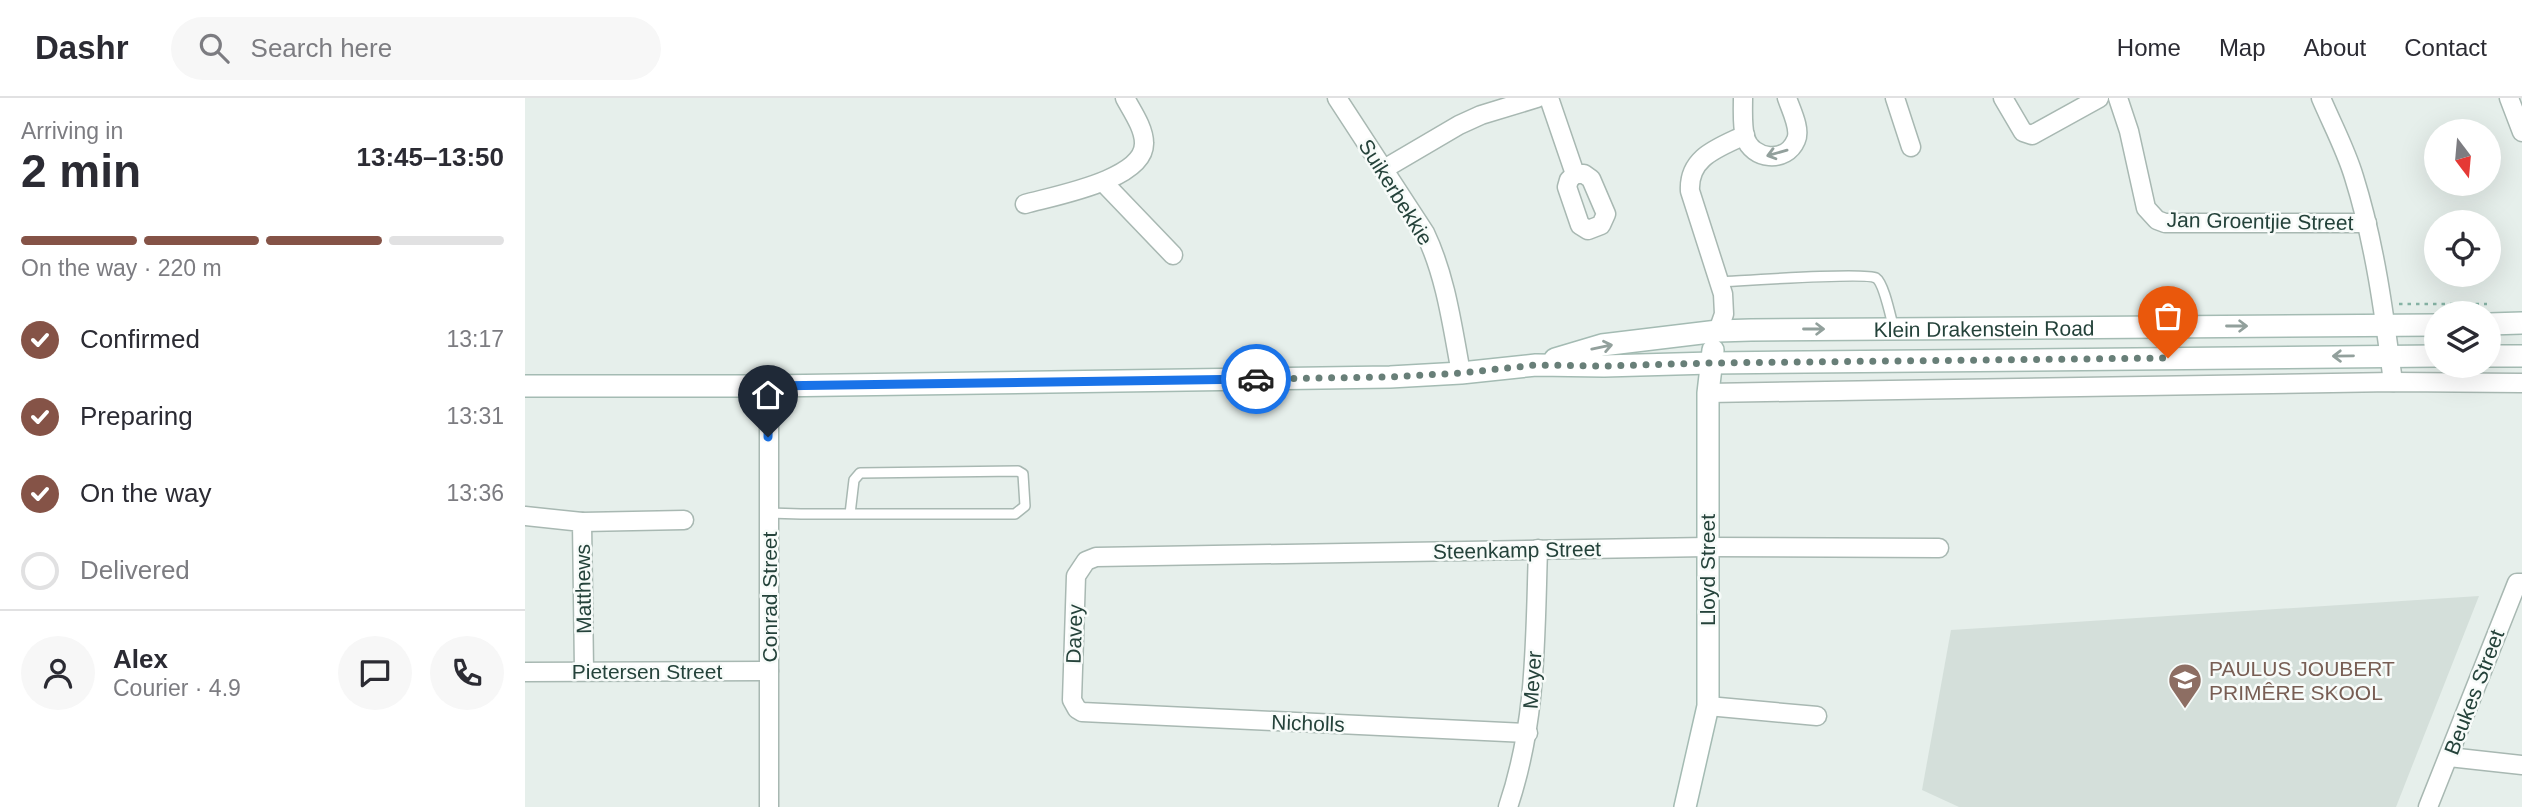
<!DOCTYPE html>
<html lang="en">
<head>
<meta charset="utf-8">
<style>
  body { margin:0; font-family:Arial,sans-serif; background:#f7f7f7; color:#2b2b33; height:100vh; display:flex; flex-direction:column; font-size:26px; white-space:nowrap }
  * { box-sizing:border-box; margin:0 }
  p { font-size:23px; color:#7c7c81 }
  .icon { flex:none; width:38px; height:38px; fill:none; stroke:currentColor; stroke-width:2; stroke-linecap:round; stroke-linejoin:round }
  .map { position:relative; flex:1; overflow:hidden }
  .panel { display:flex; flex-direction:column; background:#fff; width:525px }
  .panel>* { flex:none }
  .needle { width:46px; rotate:164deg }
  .buttons { position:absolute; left:1899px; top:21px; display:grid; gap:14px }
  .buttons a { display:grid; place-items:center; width:77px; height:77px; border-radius:50%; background:#fff; box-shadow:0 7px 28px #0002; font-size:35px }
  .pin { position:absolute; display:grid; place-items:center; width:60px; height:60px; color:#fff; margin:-72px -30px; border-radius:50% 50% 50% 0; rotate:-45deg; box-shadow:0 0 7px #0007 }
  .pin .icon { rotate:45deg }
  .courier { position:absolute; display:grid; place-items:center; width:70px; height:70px; margin:-35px; border:5px solid #1a73e8; border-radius:50%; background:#fff; color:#222; box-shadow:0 2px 9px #0007 }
  .summary em { font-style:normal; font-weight:700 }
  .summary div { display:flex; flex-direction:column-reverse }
  .summary { display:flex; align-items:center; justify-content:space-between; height:119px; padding:0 21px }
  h1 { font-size:46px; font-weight:700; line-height:52px }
  .bar { display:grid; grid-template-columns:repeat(4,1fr); gap:10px 7px; align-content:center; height:84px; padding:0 21px }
  .bar i { height:9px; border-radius:5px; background:#e1e1e2 }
  .bar .active { background:#855347 }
  .bar p { grid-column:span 4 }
  .line { display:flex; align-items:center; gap:18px; padding:0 21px; border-top:2px solid #e1e1e2 }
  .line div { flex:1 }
  .round { display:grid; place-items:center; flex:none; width:74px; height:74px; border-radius:37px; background:#f7f7f7 }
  ol { padding:0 21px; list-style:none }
  li { display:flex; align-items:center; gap:21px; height:77px }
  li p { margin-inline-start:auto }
  li .icon { padding:7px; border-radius:50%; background:#855347; color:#fff; stroke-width:4 }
  li:last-child { color:#7c7c81 }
  li i { width:38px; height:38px; border:4px solid #e1e1e2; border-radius:50% }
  header { display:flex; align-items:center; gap:42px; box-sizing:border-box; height:98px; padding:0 35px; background:#fff; border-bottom:2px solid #e1e1e2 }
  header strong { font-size:33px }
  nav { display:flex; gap:38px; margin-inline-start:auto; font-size:24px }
  .search { width:490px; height:63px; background:#f7f7f7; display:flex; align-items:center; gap:18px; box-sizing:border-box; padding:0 24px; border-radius:38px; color:#7c7c81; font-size:26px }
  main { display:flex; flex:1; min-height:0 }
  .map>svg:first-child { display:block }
  .built { fill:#d4dfda }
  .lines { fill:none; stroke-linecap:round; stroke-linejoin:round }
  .lane-casing { stroke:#a8b8b2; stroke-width:12 }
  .street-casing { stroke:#a8b8b2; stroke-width:21 }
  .secondary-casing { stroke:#a4bbb3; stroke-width:24 }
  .path { stroke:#86b3a5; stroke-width:2.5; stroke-dasharray:3.5 5; stroke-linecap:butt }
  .lane { stroke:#fff; stroke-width:9 }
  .street { stroke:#fff; stroke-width:18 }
  .secondary { stroke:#fff; stroke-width:21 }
  .oneway { stroke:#92a09c }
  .done { stroke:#687f78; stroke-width:7; stroke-dasharray:0 12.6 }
  .route { stroke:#1a73e8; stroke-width:9 }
  .labels { text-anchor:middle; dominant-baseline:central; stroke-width:5; stroke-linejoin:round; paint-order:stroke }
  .street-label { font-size:21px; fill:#24423a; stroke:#f7fbf9 }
  .education-label { font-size:21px; fill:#785e54; stroke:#f7fbf9; text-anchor:start }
</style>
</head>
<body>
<header>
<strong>Dashr</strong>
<div class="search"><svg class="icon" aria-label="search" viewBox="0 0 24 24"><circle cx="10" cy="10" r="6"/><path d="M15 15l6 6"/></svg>Search here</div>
<nav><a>Home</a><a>Map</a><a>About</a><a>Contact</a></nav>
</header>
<main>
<section class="panel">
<div class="summary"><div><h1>2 min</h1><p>Arriving in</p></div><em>13:45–13:50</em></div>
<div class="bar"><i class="active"></i><i class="active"></i><i class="active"></i><i></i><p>On the way · 220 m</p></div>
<ol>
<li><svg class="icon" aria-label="check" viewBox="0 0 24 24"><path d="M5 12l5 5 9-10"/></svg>Confirmed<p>13:17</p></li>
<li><svg class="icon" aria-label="check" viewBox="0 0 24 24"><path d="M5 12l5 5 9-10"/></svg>Preparing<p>13:31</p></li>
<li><svg class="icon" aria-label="check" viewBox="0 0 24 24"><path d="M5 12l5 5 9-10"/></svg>On the way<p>13:36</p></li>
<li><i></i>Delivered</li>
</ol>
<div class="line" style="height:126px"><a class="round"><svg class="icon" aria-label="person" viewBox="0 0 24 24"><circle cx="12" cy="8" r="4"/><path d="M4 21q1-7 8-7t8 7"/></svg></a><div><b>Alex</b><p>Courier · 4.9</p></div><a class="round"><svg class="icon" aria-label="chat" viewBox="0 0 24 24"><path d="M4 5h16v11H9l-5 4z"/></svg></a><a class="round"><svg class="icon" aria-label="phone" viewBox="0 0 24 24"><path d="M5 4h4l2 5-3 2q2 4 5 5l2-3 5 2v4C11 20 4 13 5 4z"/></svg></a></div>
</section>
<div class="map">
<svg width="1997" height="709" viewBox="0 0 1997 709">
  <rect width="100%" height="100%" fill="#e6efeb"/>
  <path class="built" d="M1954,498L1871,709H1434L1397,692L1426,532Z"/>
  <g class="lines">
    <g class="lane-casing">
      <g id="lane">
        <path d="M1194,184C1216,183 1340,174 1351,180C1359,185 1366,221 1369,231"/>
        <path d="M244,415L276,416H490L500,408L498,376L493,373L335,375L329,382L325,416"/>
      </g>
    </g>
    <g class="street-casing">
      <g id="street">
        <path d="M812,0L900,135C921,179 927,227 936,275"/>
        <path d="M1024,0L1050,76H1059L1066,81L1081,116L1076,127L1063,132L1055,127L1042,89L1044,82L1050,76"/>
        <path d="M1218,0C1218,12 1217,27 1220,39C1227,62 1261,66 1271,42C1276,31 1266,12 1262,0"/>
        <path d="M1370,0L1386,49"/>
        <path d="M1478,0L1498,34L1507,37L1574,0"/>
        <path d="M1593,0L1604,33L1621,110L1632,122L1640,125H1842"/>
        <path d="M1796,0C1807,26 1821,52 1829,79C1850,146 1859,215 1868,284"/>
        <path d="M1984,0L1997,34"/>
        <path d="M859,71L934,27L956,17L1012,0"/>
        <path d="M578,84L648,157"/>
        <path d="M500,106C528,98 620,82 619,45C619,30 607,13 600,0"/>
        <path d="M1193,233L1199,216L1198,196L1165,93C1163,59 1193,50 1220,37"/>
        <path d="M1183,295L1868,284L1997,285"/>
        <path d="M0,418L57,424L59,573"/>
        <path d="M57,424L159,422"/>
        <path d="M0,574L244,573"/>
        <path d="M1183,608L1292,618"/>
        <path d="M1003,635L557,614L552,611L547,602L551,478L561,463L571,459L1182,449L1414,450"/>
        <path d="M1924,659L1997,667"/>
        <path d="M244,709V288"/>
        <path d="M983,709C1012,623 1010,541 1013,451"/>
        <path d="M1903,709L1992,485H1997"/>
      </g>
    </g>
    <g class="secondary-casing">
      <g id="secondary">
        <path d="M1964,226L1997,225"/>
        <path d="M1964,258H1997"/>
        <path id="s1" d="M1030,261L1077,247L1193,233L1226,232L1911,227"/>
        <path d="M0,288H244L865,279L936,275L1011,267L1079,268L1186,265L1911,258"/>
        <path d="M1160,709L1183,608V295L1188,252"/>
      </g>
    </g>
    <path class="path" d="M1874,206H1962"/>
    <use href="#lane" class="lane"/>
    <use href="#street" class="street"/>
    <use href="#secondary" class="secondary"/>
  </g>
  <defs><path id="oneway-shaft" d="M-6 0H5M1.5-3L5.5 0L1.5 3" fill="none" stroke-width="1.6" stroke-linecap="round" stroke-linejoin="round" transform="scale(1.75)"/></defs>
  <g class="oneway">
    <use href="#oneway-shaft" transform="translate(1252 55) rotate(164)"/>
    <use href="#oneway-shaft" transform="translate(1712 228)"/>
    <use href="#oneway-shaft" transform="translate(1289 231)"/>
    <use href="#oneway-shaft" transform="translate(1077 249) rotate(-12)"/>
    <use href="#oneway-shaft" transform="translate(1818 258) rotate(179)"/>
  </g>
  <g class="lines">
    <path class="done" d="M731,281L865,279L936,275L1011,267L1079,268L1186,265L1643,260"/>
    <path class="route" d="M243,339L244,288L731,281"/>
  </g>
  <defs>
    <g id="school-pin" transform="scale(1.75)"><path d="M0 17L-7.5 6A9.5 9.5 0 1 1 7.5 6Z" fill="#8d6e63" stroke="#f7fbf9"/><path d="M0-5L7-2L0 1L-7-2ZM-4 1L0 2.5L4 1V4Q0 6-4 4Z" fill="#fff"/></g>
  </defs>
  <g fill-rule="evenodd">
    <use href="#school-pin" x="1660" y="582"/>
  </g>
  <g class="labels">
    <g class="street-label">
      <text transform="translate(871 94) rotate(58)">Suikerbekkie</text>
      <text transform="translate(1735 123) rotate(1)">Jan Groentjie Street</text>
      <text stroke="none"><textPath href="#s1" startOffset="432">Klein Drakenstein Road</textPath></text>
      <text transform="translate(992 452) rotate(-1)">Steenkamp Street</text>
      <text transform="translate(1182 472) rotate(-90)">Lloyd Street</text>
      <text transform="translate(58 491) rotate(-91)">Matthews</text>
      <text transform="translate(244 499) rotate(-90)">Conrad Street</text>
      <text transform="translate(549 536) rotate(-88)">Davey</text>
      <text x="122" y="573">Pietersen Street</text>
      <text transform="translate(1007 582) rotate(-86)">Meyer</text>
      <text transform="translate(1949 594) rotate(-69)">Beukes Street</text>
      <text transform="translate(783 625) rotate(2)">Nicholls</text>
    </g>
    <g class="education-label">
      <text x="1684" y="570">PAULUS JOUBERT<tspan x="1684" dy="24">PRIMÊRE SKOOL</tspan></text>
    </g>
  </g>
</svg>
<div class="buttons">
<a><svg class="needle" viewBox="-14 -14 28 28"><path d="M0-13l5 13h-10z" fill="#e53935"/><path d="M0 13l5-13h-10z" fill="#7c7c81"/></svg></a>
<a><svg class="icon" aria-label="locate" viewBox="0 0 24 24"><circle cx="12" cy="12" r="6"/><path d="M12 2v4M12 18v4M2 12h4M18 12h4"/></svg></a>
<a><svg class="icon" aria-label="layers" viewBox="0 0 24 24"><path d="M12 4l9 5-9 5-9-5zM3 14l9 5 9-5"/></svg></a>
</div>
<div class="pin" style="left:1643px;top:260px;background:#ea580c"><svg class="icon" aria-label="bag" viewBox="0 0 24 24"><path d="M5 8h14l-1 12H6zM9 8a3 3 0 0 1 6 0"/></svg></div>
<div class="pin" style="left:243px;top:339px;background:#1f2937"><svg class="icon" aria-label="home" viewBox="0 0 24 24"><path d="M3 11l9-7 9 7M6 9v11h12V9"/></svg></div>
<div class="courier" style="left:731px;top:281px"><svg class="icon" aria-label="car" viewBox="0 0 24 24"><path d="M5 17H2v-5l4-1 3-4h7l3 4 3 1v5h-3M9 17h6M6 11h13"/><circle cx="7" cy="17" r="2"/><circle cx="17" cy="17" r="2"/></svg></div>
</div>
</main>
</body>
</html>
